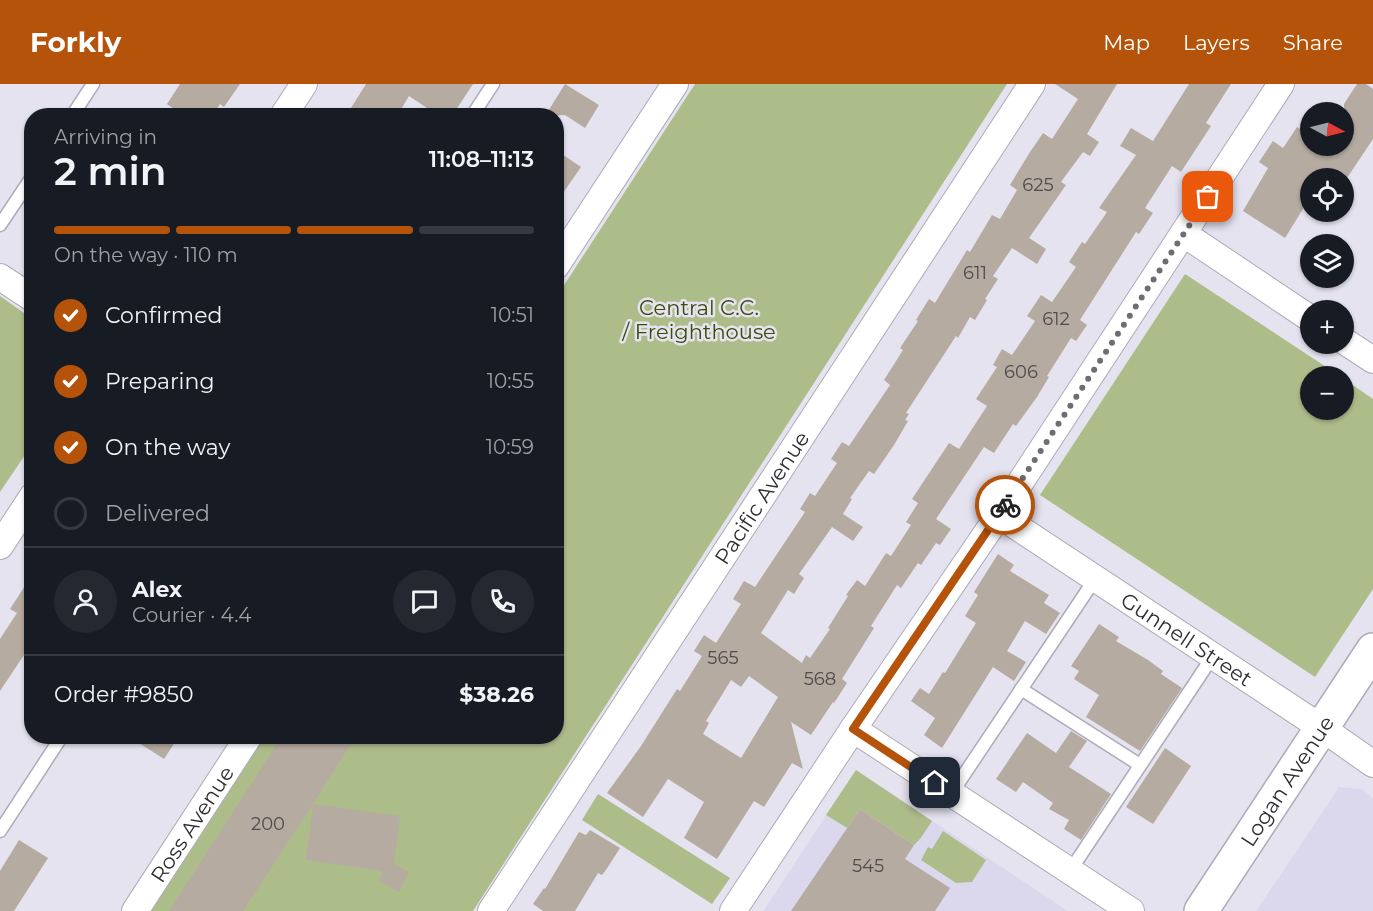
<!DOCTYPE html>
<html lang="en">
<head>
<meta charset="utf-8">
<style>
  body { margin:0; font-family:Montserrat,sans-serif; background:#242831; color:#f1f3f6; height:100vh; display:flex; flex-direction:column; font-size:22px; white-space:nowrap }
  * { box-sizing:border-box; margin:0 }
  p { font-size:20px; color:#9ea1a6 }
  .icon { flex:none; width:33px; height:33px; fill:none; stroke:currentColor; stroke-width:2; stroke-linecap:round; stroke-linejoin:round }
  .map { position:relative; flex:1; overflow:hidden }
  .drawer { position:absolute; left:24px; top:24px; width:540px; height:636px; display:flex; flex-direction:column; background:#171b24; border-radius:24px; box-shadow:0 2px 4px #0004 }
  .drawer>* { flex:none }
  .needle { width:39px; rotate:97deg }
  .tools { position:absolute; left:1300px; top:18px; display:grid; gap:12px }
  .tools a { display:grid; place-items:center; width:54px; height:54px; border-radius:50%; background:#171b24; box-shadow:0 2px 4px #0004; font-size:30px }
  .pin { position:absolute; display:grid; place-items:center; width:51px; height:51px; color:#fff; margin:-26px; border-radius:12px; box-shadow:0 3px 9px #0006 }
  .courier { position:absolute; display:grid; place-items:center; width:60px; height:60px; margin:-30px; border:4px solid #b45309; border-radius:50%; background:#fff; color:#222; box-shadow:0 2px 8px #0007 }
  .summary em { font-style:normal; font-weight:600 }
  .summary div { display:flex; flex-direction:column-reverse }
  .summary { display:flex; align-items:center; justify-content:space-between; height:102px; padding:0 30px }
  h1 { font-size:39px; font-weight:600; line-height:45px }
  .bar { display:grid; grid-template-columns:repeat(4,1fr); gap:9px 6px; align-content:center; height:72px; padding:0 30px }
  .bar i { height:8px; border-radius:4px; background:#363941 }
  .bar .on { background:#b45309 }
  .bar p { grid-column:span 4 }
  .line { display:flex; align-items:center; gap:15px; padding:0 30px; border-top:2px solid #363941 }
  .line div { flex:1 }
  .round { display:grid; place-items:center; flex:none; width:63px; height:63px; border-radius:32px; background:#242831 }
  ol { padding:0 30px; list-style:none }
  li { display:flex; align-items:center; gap:18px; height:66px }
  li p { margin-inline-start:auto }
  li .icon { padding:6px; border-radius:50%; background:#b45309; color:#fff; stroke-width:4 }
  li:last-child { color:#9ea1a6 }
  li i { width:33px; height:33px; border:3px solid #363941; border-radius:50% }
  header { display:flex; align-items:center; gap:36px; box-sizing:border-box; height:84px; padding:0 30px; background:#b45309; color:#fff }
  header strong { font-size:28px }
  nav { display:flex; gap:33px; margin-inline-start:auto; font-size:21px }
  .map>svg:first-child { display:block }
  .built { fill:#dbd8ed }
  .green { fill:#adbd8a }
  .building { fill:#b6aba1; fill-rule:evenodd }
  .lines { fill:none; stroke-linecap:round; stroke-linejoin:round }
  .lane-casing { stroke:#aeabb8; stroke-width:15 }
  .street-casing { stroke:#aeabb8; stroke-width:28 }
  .secondary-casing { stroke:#aeabb8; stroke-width:36 }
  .lane { stroke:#fff; stroke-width:12 }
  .street { stroke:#fff; stroke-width:26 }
  .secondary { stroke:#fff; stroke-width:33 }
  .done { stroke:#6e6d74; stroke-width:6; stroke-dasharray:0 10.8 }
  .route { stroke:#b45309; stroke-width:8 }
  .labels { text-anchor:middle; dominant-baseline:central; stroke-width:5; stroke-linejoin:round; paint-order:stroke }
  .number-label { font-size:18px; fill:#504c4e }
  .park-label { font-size:21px; fill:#3c4a0b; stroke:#e5e3f0 }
  .street-label { font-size:21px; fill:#2e2d32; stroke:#e5e3f0 }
</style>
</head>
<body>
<header>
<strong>Forkly</strong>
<nav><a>Map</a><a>Layers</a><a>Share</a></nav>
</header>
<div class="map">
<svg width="1373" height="827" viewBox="0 0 1373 827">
  <rect width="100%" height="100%" fill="#e5e3f0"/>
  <g class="built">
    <path d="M856,686L1068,827H763Z"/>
    <path d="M1339,703L1362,705L1373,714V827H1256Z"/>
  </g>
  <g class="green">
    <path d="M695,0H1007L473,827H147L264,653L556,652L557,212Z"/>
    <path d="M1185,190L1340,292H1311V326H1344V295L1373,315V505L1315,593L1040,411Z"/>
    <path d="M0,212L31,234V362L0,408Z"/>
    <path d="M856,686L932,737L920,755L914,761L860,725L847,744L826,731Z"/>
    <path d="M598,710L730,794L712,820L582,736Z"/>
    <path d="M943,747L986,776L972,798L956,799L921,776L928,763L932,765Z"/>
  </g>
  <g class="building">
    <path d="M180,0H240L224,23L220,20L212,32H184L167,20Z"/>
    <path d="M366,0H473L452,32H439L409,12L397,32H363L351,24Z"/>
    <path d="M565,0L599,21L585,44L565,31L545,32Z"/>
    <path d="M1055,0H1117L1087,50L1099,58L1090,72L1083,68L1061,98L1066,101L1029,154L1046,165L1037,180L1012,164L993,192L998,195L985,215L987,216L975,236L970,233L958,254L956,252L906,329L909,330L905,336L908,337L894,361L874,390L869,387L850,414L852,415L843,430L863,443L853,457L832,443L799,490L804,494L794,510L788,506L761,549L802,579L806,571L810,574L830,545L828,544L848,512L846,511L857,496L865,502L886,469L891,472L911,441L906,438L918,419L912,415L949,359L959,365L987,322L976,315L997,283L993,281L1002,265L1012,271L1035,237L1027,232L1041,211L1052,218L1076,183L1069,178L1082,158L1085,160L1107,128L1099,124L1136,71L1120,62L1131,44L1153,57L1189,0H1231L1206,39L1211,42L1181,88L1172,82L1145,124L1153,129L1139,150L1136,148L1080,236L1087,241L1076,257L1071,254L1047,292L1049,293L1037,313L1016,342L1013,340L994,369L984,363L936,435L951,445L940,461L936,459L921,481L918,479L901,504L897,501L871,542L874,544L842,595L847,599L834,619L833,618L811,651L791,638L803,685L792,679L764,723L754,717L717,775L684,754L704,718L668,695L643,733L607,709L641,662L677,605L680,607L702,572L694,567L704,551L716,559L741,520L733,515L744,497L755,503L805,428L800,425L810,409L815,412L837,379L831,375L842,358L849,362L890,301L884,296L903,266L900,264L918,237L916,236L929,215L935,219L967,166L970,168L992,131L1000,135L1017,106L1010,101L1030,68L1043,49L1052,55L1078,15ZM749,592L778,613L741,674L703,650L709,639L706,637L731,596L741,603Z"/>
    <path d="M1357,0H1366L1373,5V55L1347,94H1311V112L1285,154L1243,127L1268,84L1259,78L1273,57L1283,64L1297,43L1311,53V62H1344V20Z"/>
    <path d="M556,66L581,83L556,119Z"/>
    <path d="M998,470L1014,481L1010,487L1049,511L1044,519L1060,529L1046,550L1025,537L1007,567L1026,578L1014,597L993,583L942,664L924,651L935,634L911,617L920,604L929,610L943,588L945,589L976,539L965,532L978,511L974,508Z"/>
    <path d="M32,491V559L0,607V555L17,529L10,525Z"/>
    <path d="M1099,540L1119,553L1116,557L1148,576L1163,587L1161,590L1182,604L1140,667L1086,633L1099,611L1074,595L1079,587L1071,582Z"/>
    <path d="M1071,647L1087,657L1069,683L1111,710L1081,756L1064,745L1069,736L1049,725L1053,719L1023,698L1016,708L996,695L1027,649L1056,669Z"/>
    <path d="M128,652H179L164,675Z"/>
    <path d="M282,652H356L313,720L400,732L394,780L409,788L399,808L378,797L383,787L306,776L313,720L243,827H169Z"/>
    <path d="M1165,664L1191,682L1153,740L1126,723Z"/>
    <path d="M860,725L914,761L905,775L950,804L935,827H791Z"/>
    <path d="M590,746L620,764L606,786L602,791L598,789L575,827H543L533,820L544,804L545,805L579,748L586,751Z"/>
    <path d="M19,756L48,774L14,827H0V787Z"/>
  </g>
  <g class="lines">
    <g class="lane-casing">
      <g id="lane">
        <path d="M72,32L93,0"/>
        <path d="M472,32L493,0"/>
        <path d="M0,141L32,93"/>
        <path d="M1021,605L1140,681"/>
        <path d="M951,710L1095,495"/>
        <path d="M0,747L62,652"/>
        <path d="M1070,787L1213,572"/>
      </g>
    </g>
    <g class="street-casing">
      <g id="street">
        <path d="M283,32L304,0"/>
        <path d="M1184,150L1311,235"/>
        <path d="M556,182L675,0"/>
        <path d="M0,193L32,214"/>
        <path d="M1344,257L1373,276"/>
        <path id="s1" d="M999,431L1322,644L1373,680"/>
        <path d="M0,462L32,413"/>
        <path d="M853,645L1131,827"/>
        <path id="s2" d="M135,827L249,652"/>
        <path id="s3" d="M491,827L1032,0"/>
        <path d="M733,827L853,645L999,431L1281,0"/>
      </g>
    </g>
    <g class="secondary-casing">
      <g id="secondary">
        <path id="s4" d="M1201,827L1373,566"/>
      </g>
    </g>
    <use href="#lane" class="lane"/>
    <use href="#street" class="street"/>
    <use href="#secondary" class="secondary"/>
  </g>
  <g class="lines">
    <path class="done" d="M1005,421L1208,113"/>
    <path class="route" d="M935,699L853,645L1005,421"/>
  </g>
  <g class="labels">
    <g class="number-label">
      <text x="1038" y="101">625</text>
      <text x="975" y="189">611</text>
      <text x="1056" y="235">612</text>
      <text x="1021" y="288">606</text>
      <text x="723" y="574">565</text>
      <text x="820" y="595">568</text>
      <text x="268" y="740">200</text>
      <text x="868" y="782">545</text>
    </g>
    <g class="park-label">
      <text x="699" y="223">Central C.C.<tspan x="699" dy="24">/ Freighthouse</tspan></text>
    </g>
    <g class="street-label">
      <text stroke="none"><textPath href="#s3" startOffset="494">Pacific Avenue</textPath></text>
      <text stroke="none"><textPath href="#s1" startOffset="225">Gunnell Street</textPath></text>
      <text stroke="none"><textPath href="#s4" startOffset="156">Logan Avenue</textPath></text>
      <text stroke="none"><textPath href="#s2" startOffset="104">Ross Avenue</textPath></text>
    </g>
  </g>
</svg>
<div class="tools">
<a><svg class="needle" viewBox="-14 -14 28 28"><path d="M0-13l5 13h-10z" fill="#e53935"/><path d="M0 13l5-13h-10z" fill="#9ea1a6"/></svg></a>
<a><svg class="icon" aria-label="locate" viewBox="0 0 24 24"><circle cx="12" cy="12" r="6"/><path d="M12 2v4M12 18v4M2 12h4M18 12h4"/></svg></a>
<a><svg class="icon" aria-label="layers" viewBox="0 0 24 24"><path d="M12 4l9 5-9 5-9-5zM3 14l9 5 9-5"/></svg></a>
<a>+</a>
<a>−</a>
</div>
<div class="pin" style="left:1208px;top:113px;background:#ea580c"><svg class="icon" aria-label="bag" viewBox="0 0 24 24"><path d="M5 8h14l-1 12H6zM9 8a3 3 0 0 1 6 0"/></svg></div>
<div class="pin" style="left:935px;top:699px;background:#1f2937"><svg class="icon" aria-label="home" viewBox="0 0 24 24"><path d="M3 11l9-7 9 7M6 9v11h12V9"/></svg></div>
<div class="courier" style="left:1005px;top:421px"><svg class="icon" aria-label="bike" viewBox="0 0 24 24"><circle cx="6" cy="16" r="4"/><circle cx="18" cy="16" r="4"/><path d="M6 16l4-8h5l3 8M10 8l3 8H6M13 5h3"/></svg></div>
<section class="drawer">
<div class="summary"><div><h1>2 min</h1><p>Arriving in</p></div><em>11:08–11:13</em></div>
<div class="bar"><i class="on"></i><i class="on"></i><i class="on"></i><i></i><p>On the way · 110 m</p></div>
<ol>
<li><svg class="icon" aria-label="check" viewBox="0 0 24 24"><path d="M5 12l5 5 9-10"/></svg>Confirmed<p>10:51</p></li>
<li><svg class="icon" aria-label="check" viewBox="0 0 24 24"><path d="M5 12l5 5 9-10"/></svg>Preparing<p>10:55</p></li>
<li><svg class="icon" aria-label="check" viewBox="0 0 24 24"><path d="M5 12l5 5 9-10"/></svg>On the way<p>10:59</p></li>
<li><i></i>Delivered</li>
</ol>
<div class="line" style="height:108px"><a class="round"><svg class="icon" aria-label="person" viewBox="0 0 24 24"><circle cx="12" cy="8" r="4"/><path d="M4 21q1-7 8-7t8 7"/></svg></a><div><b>Alex</b><p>Courier · 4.4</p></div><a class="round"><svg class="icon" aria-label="chat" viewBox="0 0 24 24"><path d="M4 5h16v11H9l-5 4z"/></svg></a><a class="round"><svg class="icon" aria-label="phone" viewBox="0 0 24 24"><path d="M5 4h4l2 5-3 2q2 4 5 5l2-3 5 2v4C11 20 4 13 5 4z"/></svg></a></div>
<div class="line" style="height:78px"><div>Order #9850</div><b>$38.26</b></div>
</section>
</div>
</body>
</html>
